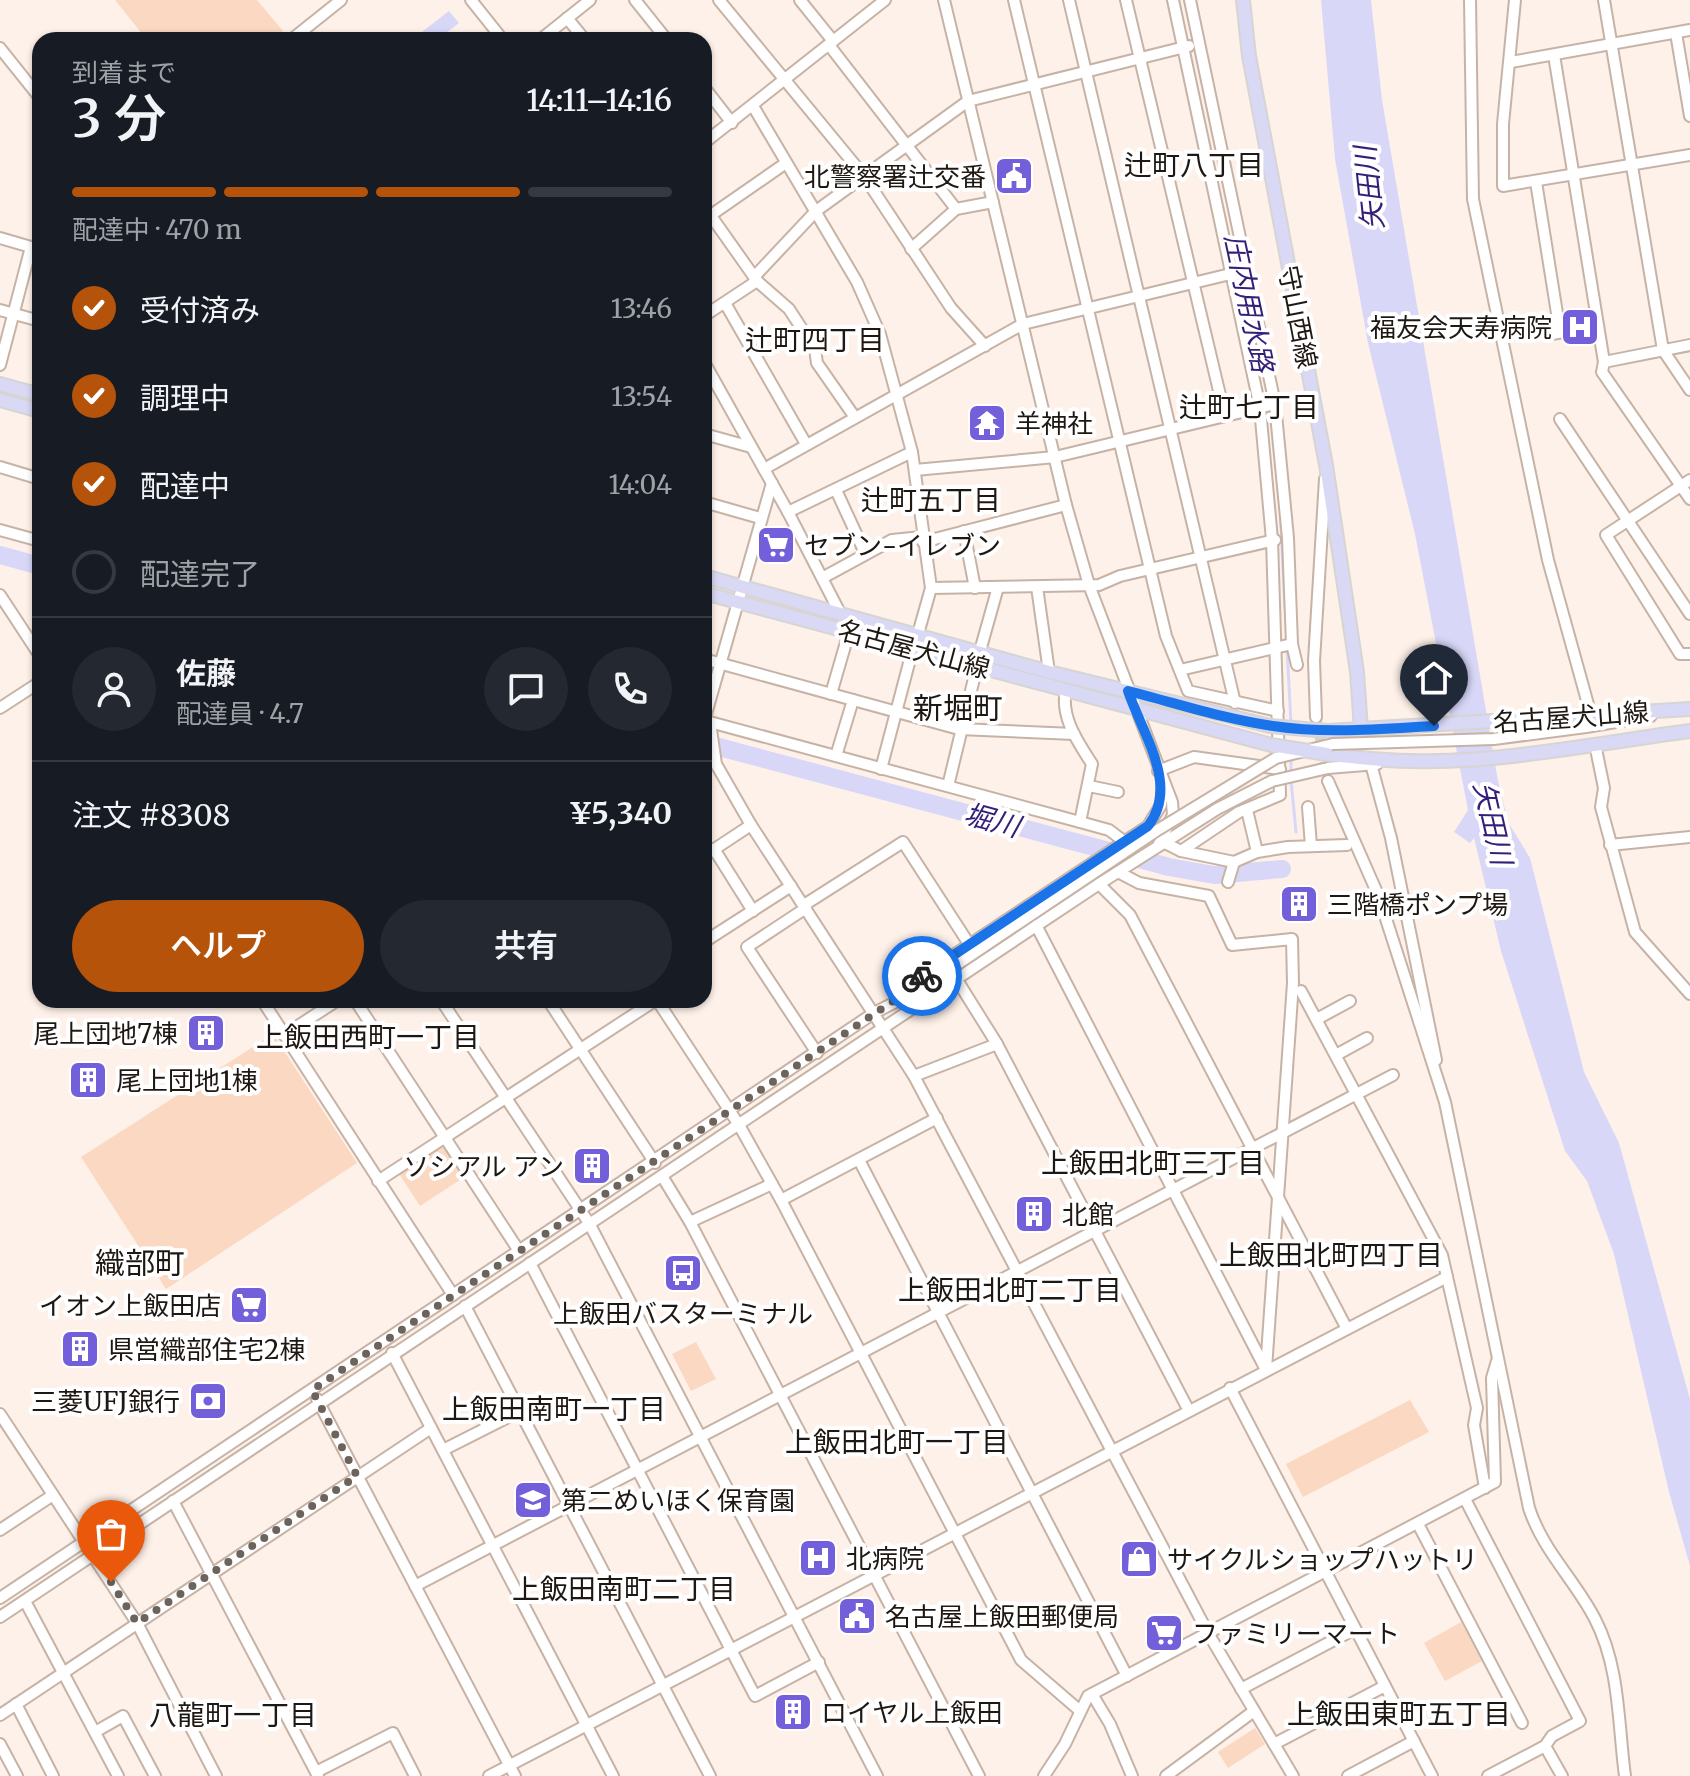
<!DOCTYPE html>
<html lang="ja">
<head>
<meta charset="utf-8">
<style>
  body { margin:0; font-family:Merriweather,"Noto Sans JP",serif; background:#242831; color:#f1f3f6; height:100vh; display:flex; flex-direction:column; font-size:30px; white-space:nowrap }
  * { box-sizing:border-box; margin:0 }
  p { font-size:26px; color:#9ea1a6 }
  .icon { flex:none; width:44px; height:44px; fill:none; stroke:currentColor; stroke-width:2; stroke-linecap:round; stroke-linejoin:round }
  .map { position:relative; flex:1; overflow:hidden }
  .details { position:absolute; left:32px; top:32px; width:680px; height:976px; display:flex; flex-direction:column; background:#171b24; border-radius:24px; box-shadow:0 2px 6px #0004 }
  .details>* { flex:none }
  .pin { position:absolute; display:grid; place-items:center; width:68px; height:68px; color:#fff; margin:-82px -34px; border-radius:50% 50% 50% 0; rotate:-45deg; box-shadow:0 0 8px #0007 }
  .pin .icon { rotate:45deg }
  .courier { position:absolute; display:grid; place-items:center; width:80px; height:80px; margin:-40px; border:6px solid #1a73e8; border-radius:50%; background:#fff; color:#222; box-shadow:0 2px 10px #0007 }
  .headline em { font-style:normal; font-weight:600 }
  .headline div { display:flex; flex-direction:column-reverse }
  .headline { display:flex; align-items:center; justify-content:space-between; height:136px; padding:0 40px }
  h1 { font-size:52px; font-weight:600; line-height:60px }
  .bar { display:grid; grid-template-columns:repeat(4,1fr); gap:12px 8px; align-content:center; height:96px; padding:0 40px }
  .bar i { height:10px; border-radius:6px; background:#363941 }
  .bar .selected { background:#b45309 }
  .bar p { grid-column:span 4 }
  .line { display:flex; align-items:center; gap:20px; padding:0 40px; border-top:2px solid #363941 }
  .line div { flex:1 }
  .round { display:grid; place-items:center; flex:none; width:84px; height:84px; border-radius:42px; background:#242831 }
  ol { padding:0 40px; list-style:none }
  li { display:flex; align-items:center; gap:24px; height:88px }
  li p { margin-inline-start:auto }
  li .icon { padding:8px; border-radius:50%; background:#b45309; color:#fff; stroke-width:4 }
  li:last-child { color:#9ea1a6 }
  li i { width:44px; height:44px; border:4px solid #363941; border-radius:50% }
  .primary-button { display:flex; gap:16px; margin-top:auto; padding:16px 40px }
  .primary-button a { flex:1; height:92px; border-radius:48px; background:#b45309; color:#fff; font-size:32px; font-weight:600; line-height:92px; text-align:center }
  .primary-button a+a { background:#242831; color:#f1f3f6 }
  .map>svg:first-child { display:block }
  .green { fill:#fad8c1 }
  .water { fill:#d8d7f8 }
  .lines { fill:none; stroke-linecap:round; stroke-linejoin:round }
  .stream { stroke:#d8d7f8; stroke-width:3 }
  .river { stroke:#d8d7f8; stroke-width:18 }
  .minor-tunnel { stroke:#dcd0c9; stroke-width:10; stroke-dasharray:10 5; stroke-linecap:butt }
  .minor-casing { stroke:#c7b3a6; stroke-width:14 }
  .major-casing { stroke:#d6d5d4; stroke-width:16 }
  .minor { stroke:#fff; stroke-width:10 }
  .major { stroke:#d9d8f5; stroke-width:12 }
  .minor-bridge-casing { stroke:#c7b3a6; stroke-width:14; stroke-linecap:butt }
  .major-bridge-casing { stroke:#d6d5d4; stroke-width:16; stroke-linecap:butt }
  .minor-bridge { stroke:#fff; stroke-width:10 }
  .major-bridge { stroke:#d9d8f5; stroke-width:12 }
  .done { stroke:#6c635d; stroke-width:8; stroke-dasharray:0 14.4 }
  .route { stroke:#1a73e8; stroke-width:10 }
  .labels { text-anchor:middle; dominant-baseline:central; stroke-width:8; stroke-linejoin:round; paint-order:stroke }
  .poi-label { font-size:26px; fill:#1e1712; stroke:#fff; text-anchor:start }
  .street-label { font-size:26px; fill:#1e1712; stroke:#fff }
  .neighbourhood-label { font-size:28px; fill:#1e1712; stroke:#fff }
  .water-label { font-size:28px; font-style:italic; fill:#341e78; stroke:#fff }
  .quarter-label { font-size:30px; fill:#1e1712; stroke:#fff }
</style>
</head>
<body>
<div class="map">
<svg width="1690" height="1776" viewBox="0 0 1690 1776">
  <rect width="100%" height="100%" fill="#fef1e9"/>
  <g class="green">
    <path d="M115,0H257L283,31L273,40H147Z"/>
    <path d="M273,1034L357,1163L166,1289L81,1157Z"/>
    <path d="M444,1142L466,1176L420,1206L398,1172Z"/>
    <path d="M696,1342L716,1379L691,1391L672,1354Z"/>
    <path d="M1410,1400L1429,1432L1303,1497L1286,1464Z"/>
    <path d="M1461,1622L1482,1661L1445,1681L1424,1643Z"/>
    <path d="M1255,1728L1265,1744L1228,1768L1218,1752Z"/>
  </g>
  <g class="water">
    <path d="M1321,0H1371L1382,100L1498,781L1508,822L1530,858L1584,1072L1619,1143L1690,1399V1566L1669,1492L1614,1254L1587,1181L1565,1151L1501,951L1474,838L1470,843L1454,832L1468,810L1415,534L1368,343L1335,159Z"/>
    <path d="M449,11L459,23L437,40H422L418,35Z"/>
  </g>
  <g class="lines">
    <g class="stream">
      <path d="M1266,386L1269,402"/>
      <path d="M1270,409L1273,434"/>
      <path d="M1280,505L1285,609"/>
      <path d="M1287,648L1291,724"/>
      <path d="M1291,756V772"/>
      <path d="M1291,780L1296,832"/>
    </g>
    <g class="river">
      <path d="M0,555L40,566"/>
      <path d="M704,743L1169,867L1214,875L1282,869"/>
    </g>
    <path class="minor-tunnel" d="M1316,717L1328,781"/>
    <g class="minor-casing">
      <g id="minor">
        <path d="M471,0L503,40"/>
        <path d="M635,0L667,40"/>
        <path d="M719,0L864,176L951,308L985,346"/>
        <path d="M800,0L833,41"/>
        <path d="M944,0L1066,505L1089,585L1172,802L1173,815L1158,846"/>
        <path d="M1014,0L1166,636L1188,691L1278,711"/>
        <path d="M1069,0L1235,703"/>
        <path d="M1126,0L1225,416"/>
        <path d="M1173,0L1260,408L1272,540L1280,795L1239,812L1181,851"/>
        <path d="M1190,0L1275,404L1288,538L1292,644L1297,665"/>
        <path d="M1470,0L1473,199L1548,560L1591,715"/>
        <path d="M1515,0L1503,124V186L1690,155"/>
        <path d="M1604,0L1663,350L1690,390"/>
        <path d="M567,18L585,40"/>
        <path d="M1676,33L1690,116"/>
        <path d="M291,40L341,0"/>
        <path d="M540,40L590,0"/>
        <path d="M829,45L956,209"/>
        <path d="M0,48L40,98"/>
        <path d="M1554,55L1604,362L1602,372L1690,499"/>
        <path d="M1511,62L1690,30"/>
        <path d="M704,87L732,123"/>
        <path d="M753,106L857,282L880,334L912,452L931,588L918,634"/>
        <path d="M704,143L885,0"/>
        <path d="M1536,182L1560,332"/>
        <path d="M704,206L757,281L789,309L815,349L817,363L854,416"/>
        <path d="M711,215L786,163"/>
        <path d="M0,238L31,247L0,365"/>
        <path d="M911,249L956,209L993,202"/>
        <path d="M754,277L816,211L968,101L1189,46"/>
        <path d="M725,303L806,444"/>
        <path d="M0,310L40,321"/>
        <path d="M704,316L757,281"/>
        <path d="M1546,335L1598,326"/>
        <path d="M704,362L788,512L840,613"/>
        <path d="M1604,362L1690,345"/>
        <path d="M1560,419L1690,614"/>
        <path d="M704,434L751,447"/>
        <path d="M0,467L40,479"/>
        <path d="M764,469L1023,324L1247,270"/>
        <path d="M915,470L1055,457L1275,404"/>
        <path d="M1690,480L1606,535L1680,654H1690"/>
        <path d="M836,490L865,553"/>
        <path d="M704,502L760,518"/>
        <path d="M788,512L912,452"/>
        <path d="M0,530L40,541"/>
        <path d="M964,531L975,588"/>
        <path d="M923,542L1066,505"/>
        <path d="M824,577L892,540L922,537"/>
        <path d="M1037,587L1049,672"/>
        <path d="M931,588L1099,585L1120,576L1275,540"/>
        <path d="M0,595L40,656"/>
        <path d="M980,651L998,587"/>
        <path d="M704,659L959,729L1074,734"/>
        <path d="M1180,670L1292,644"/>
        <path d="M1066,690C1060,717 1078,742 1092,764L1080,822"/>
        <path d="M831,694L849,632"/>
        <path d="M0,708L40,682"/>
        <path d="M1316,717L1314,661L1325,479"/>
        <path d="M704,721L772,483"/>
        <path d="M706,721L1080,822L1109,830L1125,842"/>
        <path d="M710,723L716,764L751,825L914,1076L1208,1633L1293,1776"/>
        <path d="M1586,727L1651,716"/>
        <path d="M1595,744L1604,788L1601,807L1635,932L1690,994"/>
        <path d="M836,756L853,700"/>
        <path d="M1371,764L1391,838L1436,1060"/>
        <path d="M1328,768L1377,764"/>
        <path d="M881,769L913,648"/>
        <path d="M1158,771L1194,757L1280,769"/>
        <path d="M1328,781L1379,897L1445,1102L1529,1508C1543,1551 1575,1580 1595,1619C1620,1667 1618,1724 1625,1776"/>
        <path d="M948,786L977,666"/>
        <path d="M1089,786L1118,792"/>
        <path d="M1308,807L1311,846"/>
        <path d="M1247,810L1257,852"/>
        <path d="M1165,843L1181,851L1234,862L1257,852L1288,847L1347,845"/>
        <path d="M1610,845L1690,837"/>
        <path d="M714,849L753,911"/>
        <path d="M704,856L751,825"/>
        <path d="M1118,872L1139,883L1209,896L1232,945L1292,939L1293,983L1266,1369"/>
        <path d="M1228,882L1234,862"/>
        <path d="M1099,884L1130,915L1347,1329"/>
        <path d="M804,905L903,842L969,944"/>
        <path d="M806,908L747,947L817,1053"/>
        <path d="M1036,925L1265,1368"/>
        <path d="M704,942L791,886"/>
        <path d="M957,980L997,1044L1188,1409"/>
        <path d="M1301,991L1442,1255L1477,1408L1474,1425L1485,1488"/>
        <path d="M899,996L913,982L1148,826L1161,805L1163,785"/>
        <path d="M262,1000L453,1295"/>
        <path d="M355,1000L519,1251"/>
        <path d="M441,1000L589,1223L877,1776"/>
        <path d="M548,1000L655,1163"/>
        <path d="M657,1000L739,1125L781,1200L1021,1660L1079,1710"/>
        <path d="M1317,1019L1350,1001"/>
        <path d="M284,1035L338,1000"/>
        <path d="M1336,1055L1367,1038"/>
        <path d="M914,1076L997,1044"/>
        <path d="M859,1160L1127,1676"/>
        <path d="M662,1176L690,1222L979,1776"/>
        <path d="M378,1181L656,1000"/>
        <path d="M781,1200L937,1118"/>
        <path d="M690,1222L772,1184"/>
        <path d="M530,1263L755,1696L819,1662"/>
        <path d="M465,1306L710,1776"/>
        <path d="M392,1353L613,1776"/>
        <path d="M1230,1388L1432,1776"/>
        <path d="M317,1399L515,1776"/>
        <path d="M0,1414L137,1623L216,1776"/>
        <path d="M443,1450L520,1411"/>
        <path d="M1465,1499L1580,1721L1552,1736L1545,1746L1488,1776"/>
        <path d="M173,1501L318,1776"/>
        <path d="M1418,1524L1522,1723"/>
        <path d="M0,1530L53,1495"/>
        <path d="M415,1586L1393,1075"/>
        <path d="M0,1598L874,1013L919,990"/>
        <path d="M25,1601L118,1776"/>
        <path d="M0,1617L1099,884L1217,809L1272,781"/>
        <path d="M1241,1689L1355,1629"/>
        <path d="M1092,1694L1110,1724L1132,1776"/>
        <path d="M16,1704L53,1776"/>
        <path d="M0,1715L431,1428"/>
        <path d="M95,1732L123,1716L155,1776"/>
        <path d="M0,1744L17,1776"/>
        <path d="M1274,1744L1385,1686"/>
        <path d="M1545,1746L1562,1776"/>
        <path d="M316,1772L393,1733L415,1776"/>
        <path d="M489,1776L1447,1277"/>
        <path d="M1044,1776L1065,1744L1088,1696L1495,1482L1492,1378L1497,1361"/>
        <path d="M1166,1776L1254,1711"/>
        <path d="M1348,1776L1414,1741"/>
      </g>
    </g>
    <g class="major-casing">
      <g id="major">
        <path d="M1243,0L1249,56L1326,465L1357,672L1361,730"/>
        <path d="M0,384L40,395"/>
        <path d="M0,400L40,411"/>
        <path d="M704,576L1049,672L1270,726"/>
        <path d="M704,593L1271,745"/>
        <path d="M1328,731L1690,709"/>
        <path d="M1327,754C1457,774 1563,748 1690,731"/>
      </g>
    </g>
    <use href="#minor" class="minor"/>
    <use href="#major" class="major"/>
    <g class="minor-bridge-casing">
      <g id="minor-bridge">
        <path d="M1272,781L1328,768"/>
        <path d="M919,990L1156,831L1276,758L1333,744L1494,739L1586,727"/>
      </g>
    </g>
    <g class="major-bridge-casing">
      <g id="major-bridge">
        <path d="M1270,726L1328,731"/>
        <path d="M1271,745L1327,754"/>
      </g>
    </g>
    <use href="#minor-bridge" class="minor-bridge"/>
    <use href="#major-bridge" class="major-bridge"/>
  </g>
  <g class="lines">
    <path class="done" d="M111,1582L137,1623L357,1476L312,1390L895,1000L922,976"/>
    <path class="route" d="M922,976L1148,826C1180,786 1142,733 1128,691C1176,703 1224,719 1273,726C1326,734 1380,729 1434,726"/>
  </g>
  <defs>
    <g id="civic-square" transform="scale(2)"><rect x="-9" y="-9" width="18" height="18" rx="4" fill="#735fd9" stroke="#fff"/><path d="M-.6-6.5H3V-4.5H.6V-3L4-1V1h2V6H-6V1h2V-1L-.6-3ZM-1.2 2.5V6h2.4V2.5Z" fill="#fff"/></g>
    <g id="hospital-square" transform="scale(2)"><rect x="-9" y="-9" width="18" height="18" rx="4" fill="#735fd9" stroke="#fff"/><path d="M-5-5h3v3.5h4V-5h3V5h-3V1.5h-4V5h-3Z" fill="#fff"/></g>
    <g id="temple-square" transform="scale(2)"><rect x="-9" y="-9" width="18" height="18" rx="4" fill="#735fd9" stroke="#fff"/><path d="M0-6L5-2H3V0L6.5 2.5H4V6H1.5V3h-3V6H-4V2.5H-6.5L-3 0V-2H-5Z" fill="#fff"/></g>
    <g id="supermarket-square" transform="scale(2)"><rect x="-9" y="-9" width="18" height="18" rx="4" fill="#735fd9" stroke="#fff"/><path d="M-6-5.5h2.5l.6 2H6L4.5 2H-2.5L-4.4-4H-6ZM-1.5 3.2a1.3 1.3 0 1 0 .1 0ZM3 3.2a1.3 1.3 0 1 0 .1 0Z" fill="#fff"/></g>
    <g id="building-square" transform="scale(2)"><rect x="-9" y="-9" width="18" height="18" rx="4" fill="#735fd9" stroke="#fff"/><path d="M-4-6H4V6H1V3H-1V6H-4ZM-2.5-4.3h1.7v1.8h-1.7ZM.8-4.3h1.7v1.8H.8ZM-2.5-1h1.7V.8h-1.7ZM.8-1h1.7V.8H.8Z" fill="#fff"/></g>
    <g id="bus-square" transform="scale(2)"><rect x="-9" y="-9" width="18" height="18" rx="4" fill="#735fd9" stroke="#fff"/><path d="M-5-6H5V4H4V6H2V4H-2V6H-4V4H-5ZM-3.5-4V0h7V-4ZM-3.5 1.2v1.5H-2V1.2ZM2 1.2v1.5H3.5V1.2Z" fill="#fff"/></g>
    <g id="bank-square" transform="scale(2)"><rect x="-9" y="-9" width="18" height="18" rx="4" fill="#735fd9" stroke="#fff"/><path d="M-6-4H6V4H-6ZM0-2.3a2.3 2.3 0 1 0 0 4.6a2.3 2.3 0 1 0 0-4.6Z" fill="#fff"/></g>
    <g id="school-square" transform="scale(2)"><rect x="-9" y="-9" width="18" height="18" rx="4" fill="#735fd9" stroke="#fff"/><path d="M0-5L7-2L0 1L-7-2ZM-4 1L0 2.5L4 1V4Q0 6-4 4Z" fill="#fff"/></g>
    <g id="shop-square" transform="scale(2)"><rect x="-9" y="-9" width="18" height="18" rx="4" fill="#735fd9" stroke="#fff"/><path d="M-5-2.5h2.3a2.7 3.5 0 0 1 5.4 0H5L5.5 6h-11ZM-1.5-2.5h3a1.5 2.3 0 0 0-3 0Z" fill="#fff"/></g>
  </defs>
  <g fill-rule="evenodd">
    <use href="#civic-square" x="1014" y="176"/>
    <use href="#hospital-square" x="1580" y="327"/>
    <use href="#temple-square" x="987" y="423"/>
    <use href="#supermarket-square" x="776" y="545"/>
    <use href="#building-square" x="1299" y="904"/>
    <use href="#building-square" x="206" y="1033"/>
    <use href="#building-square" x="88" y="1080"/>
    <use href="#building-square" x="592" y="1166"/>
    <use href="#building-square" x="1034" y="1214"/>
    <use href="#bus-square" x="683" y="1273"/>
    <use href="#supermarket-square" x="249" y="1305"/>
    <use href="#building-square" x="80" y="1349"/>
    <use href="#bank-square" x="208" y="1401"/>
    <use href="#school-square" x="533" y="1500"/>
    <use href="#hospital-square" x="818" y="1558"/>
    <use href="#shop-square" x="1139" y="1559"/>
    <use href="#civic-square" x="857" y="1616"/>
    <use href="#supermarket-square" x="1164" y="1633"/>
    <use href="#building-square" x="793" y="1712"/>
  </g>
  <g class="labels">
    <g class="poi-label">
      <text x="986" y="176" text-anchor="end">北警察署辻交番</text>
      <text x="1552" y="327" text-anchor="end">福友会天寿病院</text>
      <text x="1015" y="423">羊神社</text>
      <text x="804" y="545">セブン-イレブン</text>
      <text x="1327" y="904">三階橋ポンプ場</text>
      <text x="178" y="1033" text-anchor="end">尾上団地7棟</text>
      <text x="116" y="1080">尾上団地1棟</text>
      <text x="564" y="1166" text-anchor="end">ソシアル アン</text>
      <text x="1062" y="1214">北館</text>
      <text x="221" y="1305" text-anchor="end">イオン上飯田店</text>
      <text x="683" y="1313" text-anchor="middle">上飯田バスターミナル</text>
      <text x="108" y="1349">県営織部住宅2棟</text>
      <text x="180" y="1401" text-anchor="end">三菱UFJ銀行</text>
      <text x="561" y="1500">第二めいほく保育園</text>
      <text x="846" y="1558">北病院</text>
      <text x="1167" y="1559">サイクルショップハットリ</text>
      <text x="885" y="1616">名古屋上飯田郵便局</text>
      <text x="1192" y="1633">ファミリーマート</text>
      <text x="821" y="1712">ロイヤル上飯田</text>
    </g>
    <g class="street-label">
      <text transform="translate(1298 317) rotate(79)">守山西線</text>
      <text transform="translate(914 649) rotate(15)">名古屋犬山線</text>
      <text transform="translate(1571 717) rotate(-4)">名古屋犬山線</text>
    </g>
    <g class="neighbourhood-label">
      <text x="1194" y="165">辻町八丁目</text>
      <text x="815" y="340">辻町四丁目</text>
      <text x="1249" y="407">辻町七丁目</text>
      <text x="931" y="500">辻町五丁目</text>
      <text x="368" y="1037">上飯田西町一丁目</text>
      <text x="1153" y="1163">上飯田北町三丁目</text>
      <text x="1331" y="1255">上飯田北町四丁目</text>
      <text x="1010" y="1290">上飯田北町二丁目</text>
      <text x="554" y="1409">上飯田南町一丁目</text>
      <text x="897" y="1442">上飯田北町一丁目</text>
      <text x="624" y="1589">上飯田南町二丁目</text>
      <text x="1399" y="1714">上飯田東町五丁目</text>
      <text x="233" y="1715">八龍町一丁目</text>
    </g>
    <g class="water-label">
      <text transform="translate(1369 188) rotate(-96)">矢田川</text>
      <text transform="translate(1249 303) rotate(78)">庄内用水路</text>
      <text transform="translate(992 820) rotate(15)">堀川</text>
      <text transform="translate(1493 823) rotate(77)">矢田川</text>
    </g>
    <g class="quarter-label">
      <text x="958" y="708">新堀町</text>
      <text x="140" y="1263">織部町</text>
    </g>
  </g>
</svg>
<div class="pin" style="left:111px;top:1582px;background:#ea580c"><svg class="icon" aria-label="bag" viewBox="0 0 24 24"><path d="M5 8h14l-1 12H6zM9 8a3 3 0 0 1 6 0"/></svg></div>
<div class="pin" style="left:1434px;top:726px;background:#1f2937"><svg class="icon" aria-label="home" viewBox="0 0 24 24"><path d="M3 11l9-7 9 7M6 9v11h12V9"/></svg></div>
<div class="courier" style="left:922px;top:976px"><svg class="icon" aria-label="bike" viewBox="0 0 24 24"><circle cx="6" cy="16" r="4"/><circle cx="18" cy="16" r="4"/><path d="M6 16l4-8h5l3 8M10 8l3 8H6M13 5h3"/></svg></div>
<section class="details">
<div class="headline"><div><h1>3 分</h1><p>到着まで</p></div><em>14:11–14:16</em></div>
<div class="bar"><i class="selected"></i><i class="selected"></i><i class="selected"></i><i></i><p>配達中 · 470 m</p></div>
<ol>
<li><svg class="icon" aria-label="check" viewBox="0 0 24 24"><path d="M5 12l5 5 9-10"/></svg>受付済み<p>13:46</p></li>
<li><svg class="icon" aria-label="check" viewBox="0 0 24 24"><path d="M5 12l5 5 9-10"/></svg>調理中<p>13:54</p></li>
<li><svg class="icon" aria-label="check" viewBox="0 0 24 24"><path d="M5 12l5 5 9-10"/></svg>配達中<p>14:04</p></li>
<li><i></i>配達完了</li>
</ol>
<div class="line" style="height:144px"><a class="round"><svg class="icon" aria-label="person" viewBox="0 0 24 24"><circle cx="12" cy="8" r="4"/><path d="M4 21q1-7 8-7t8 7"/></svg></a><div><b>佐藤</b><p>配達員 · 4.7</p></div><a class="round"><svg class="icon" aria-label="chat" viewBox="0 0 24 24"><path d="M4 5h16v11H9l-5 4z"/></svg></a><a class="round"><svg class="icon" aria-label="phone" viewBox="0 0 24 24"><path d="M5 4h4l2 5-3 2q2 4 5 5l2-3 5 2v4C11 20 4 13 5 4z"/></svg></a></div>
<div class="line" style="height:104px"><div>注文 #8308</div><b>¥5,340</b></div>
<div class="primary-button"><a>ヘルプ</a><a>共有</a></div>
</section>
</div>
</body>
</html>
